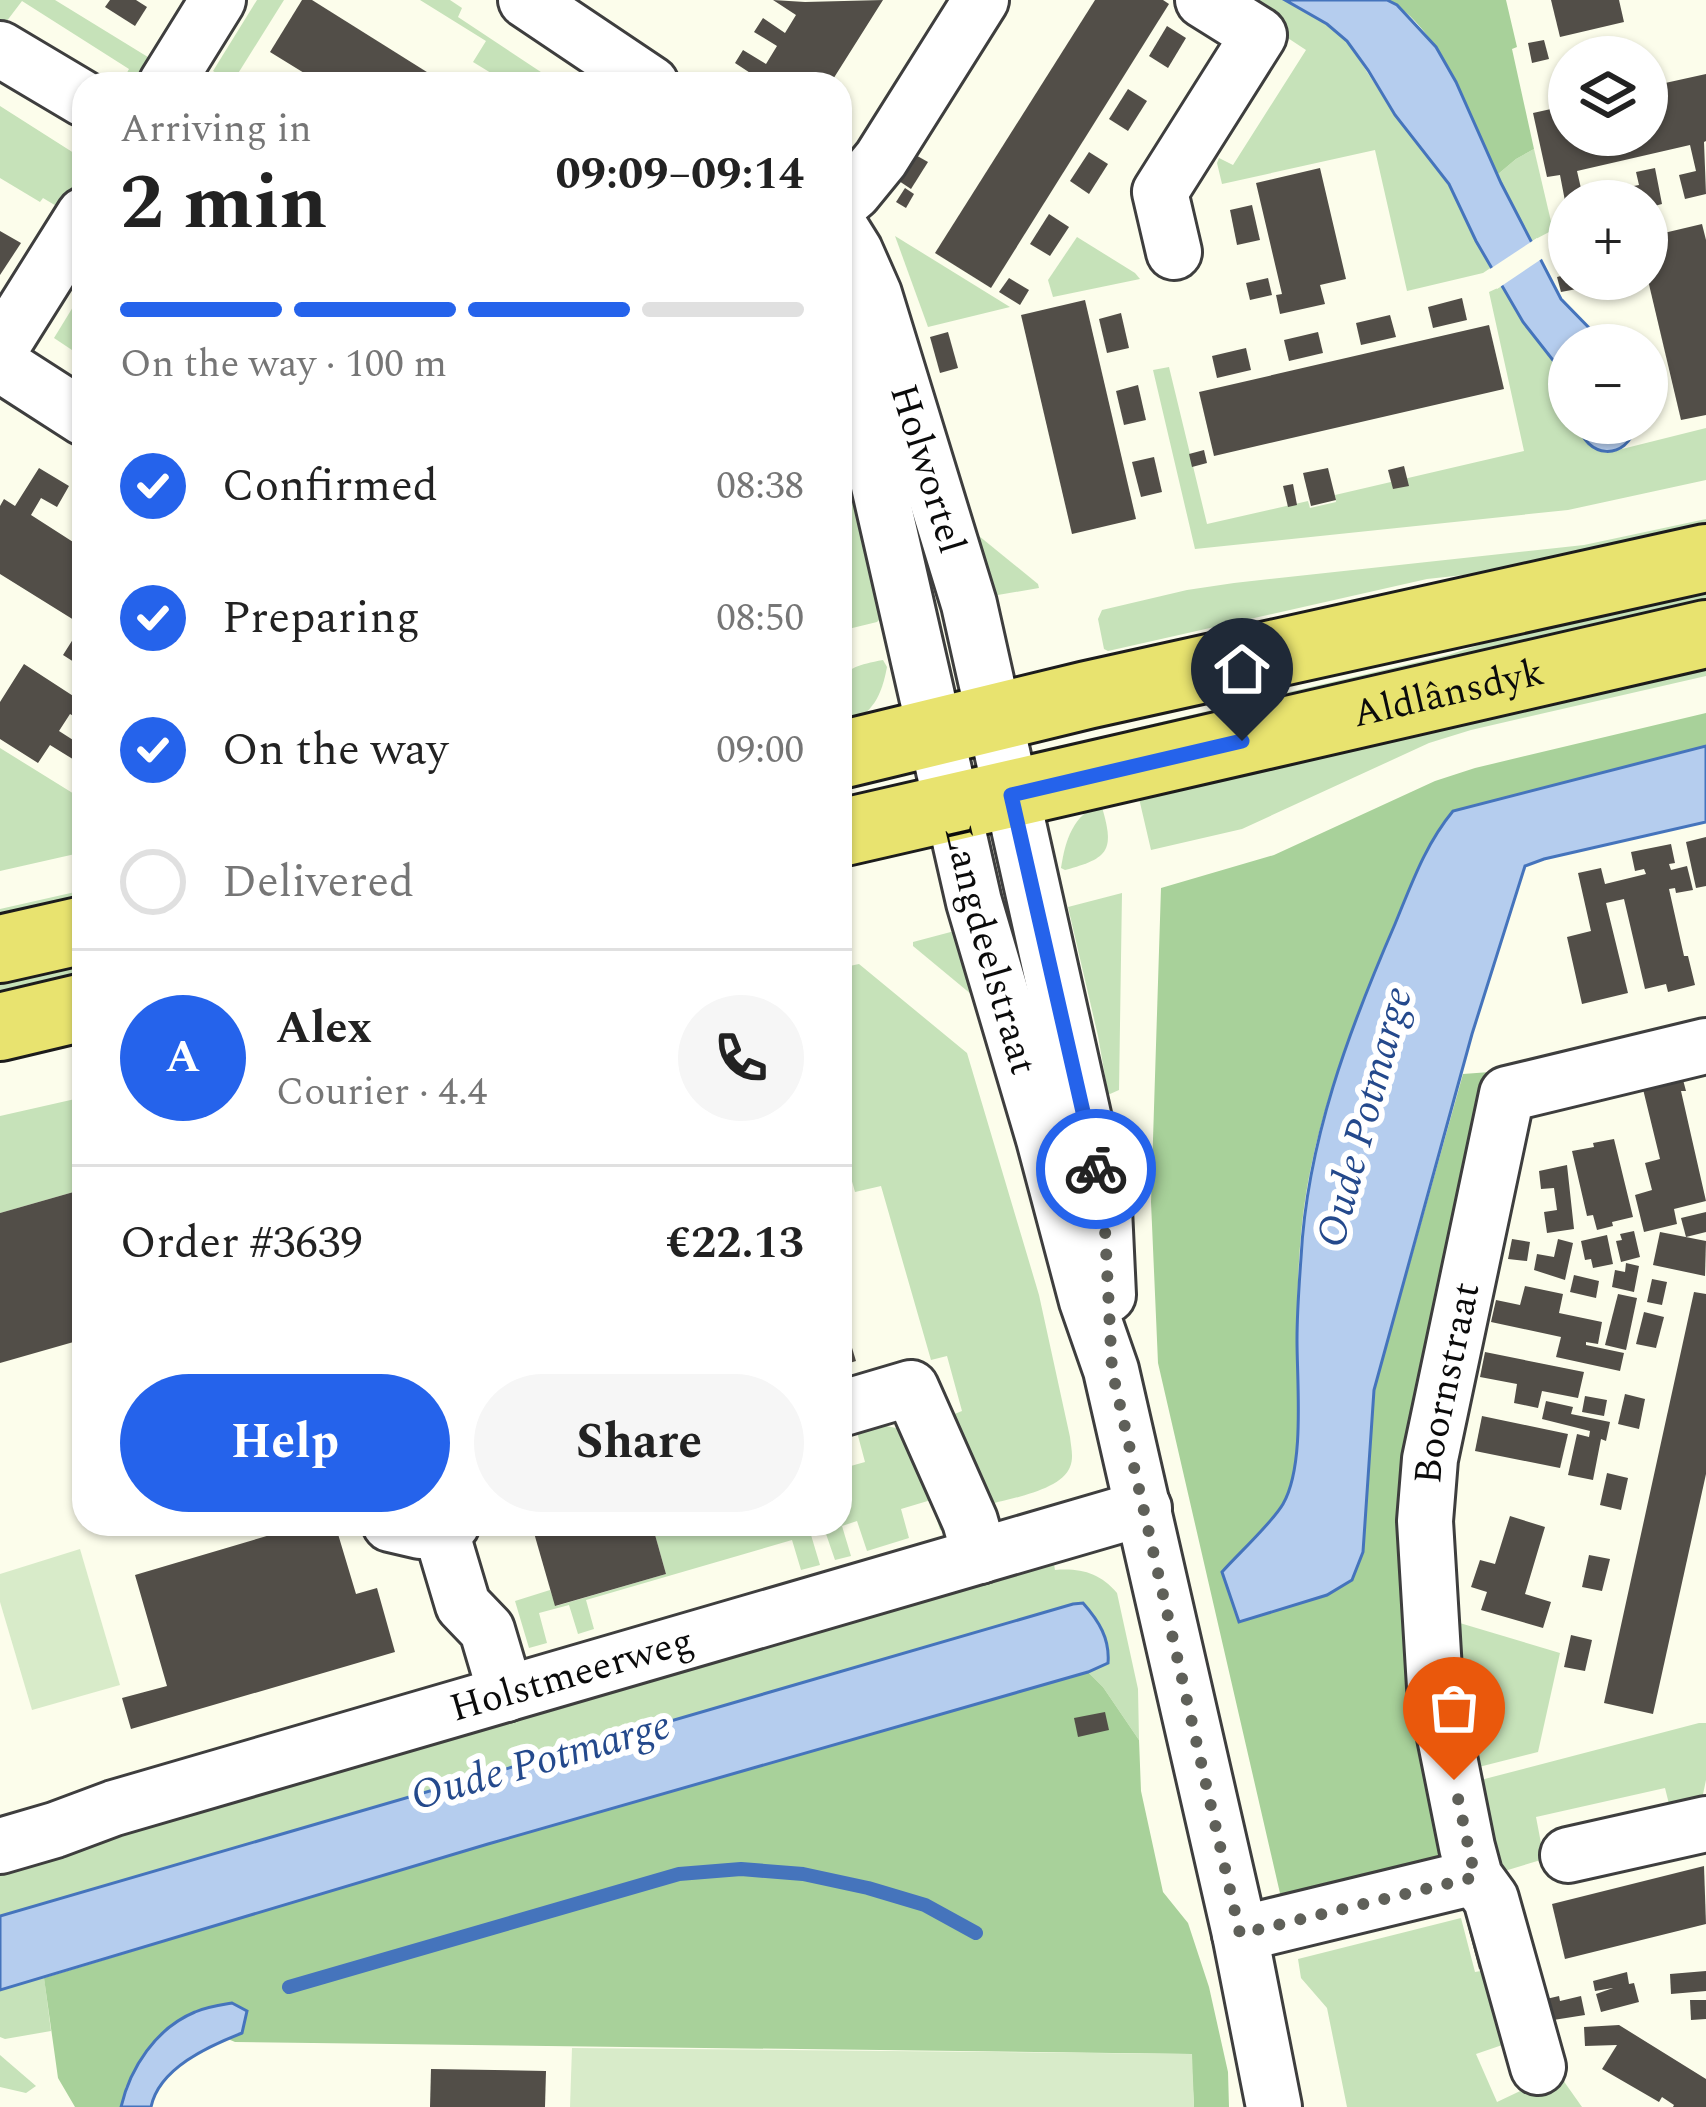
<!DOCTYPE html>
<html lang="en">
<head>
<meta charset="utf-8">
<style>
  body { margin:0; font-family:Spectral,serif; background:#f6f6f6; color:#222; height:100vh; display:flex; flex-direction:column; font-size:45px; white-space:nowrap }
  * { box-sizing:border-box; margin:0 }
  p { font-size:39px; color:#767676 }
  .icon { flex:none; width:66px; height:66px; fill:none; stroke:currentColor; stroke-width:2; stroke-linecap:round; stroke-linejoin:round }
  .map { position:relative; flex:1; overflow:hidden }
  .panel { position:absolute; left:72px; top:72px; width:780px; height:1464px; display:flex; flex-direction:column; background:#fff; border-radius:36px; box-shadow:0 3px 9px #0004 }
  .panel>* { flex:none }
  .controls { position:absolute; left:1548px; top:36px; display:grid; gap:24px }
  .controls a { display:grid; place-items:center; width:120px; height:120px; border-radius:50%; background:#fff; box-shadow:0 3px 9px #0004; font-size:60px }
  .pin { position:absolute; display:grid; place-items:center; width:102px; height:102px; color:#fff; margin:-123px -51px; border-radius:50% 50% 50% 0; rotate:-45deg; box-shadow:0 0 12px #0007 }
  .pin .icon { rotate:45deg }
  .courier { position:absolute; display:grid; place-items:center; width:120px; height:120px; margin:-60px; border:9px solid #2563eb; border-radius:50%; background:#fff; color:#222; box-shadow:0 3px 15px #0007 }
  .headline em { font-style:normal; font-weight:700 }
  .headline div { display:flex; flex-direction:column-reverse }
  .headline { display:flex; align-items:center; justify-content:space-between; height:204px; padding:0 48px }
  h1 { font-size:78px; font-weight:700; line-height:90px }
  .bar { display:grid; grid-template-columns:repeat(4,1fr); gap:18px 12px; align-content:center; height:144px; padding:0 48px }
  .bar i { height:15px; border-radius:9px; background:#e0e0e0 }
  .bar .active { background:#2563eb }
  .bar p { grid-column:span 4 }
  .line { display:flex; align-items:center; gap:30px; padding:0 48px; border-top:3px solid #e0e0e0 }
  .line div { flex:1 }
  .round { display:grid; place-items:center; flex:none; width:126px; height:126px; border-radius:63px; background:#f6f6f6 }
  ol { padding:0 48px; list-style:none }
  li { display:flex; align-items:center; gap:36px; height:132px }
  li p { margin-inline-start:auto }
  li .icon { padding:12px; border-radius:50%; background:#2563eb; color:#fff; stroke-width:4 }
  li:last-child { color:#767676 }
  li i { width:66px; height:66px; border:6px solid #e0e0e0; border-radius:50% }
  .button { display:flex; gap:24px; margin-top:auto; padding:24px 48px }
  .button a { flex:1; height:138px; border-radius:72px; background:#2563eb; color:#fff; font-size:48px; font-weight:700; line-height:138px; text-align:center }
  .button a+a { background:#f6f6f6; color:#222 }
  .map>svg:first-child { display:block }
  .green { fill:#c6e2b9 }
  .forest { fill:#a8d19a }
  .pitch { fill:#d8ebc9 }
  .water { fill:#b5cdee; stroke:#4574bc; stroke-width:3 }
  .pier { fill:#fcfdeb }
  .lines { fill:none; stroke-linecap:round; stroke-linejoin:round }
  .stream { stroke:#4574bc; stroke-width:14 }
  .building { fill:#524e48 }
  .minor-casing { stroke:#3e3e3e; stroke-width:60 }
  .major-casing { stroke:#1c1c1c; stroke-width:72 }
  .minor { stroke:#fff; stroke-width:54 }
  .major { stroke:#e8e36f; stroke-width:66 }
  .done { stroke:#5f6059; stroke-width:12; stroke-dasharray:0 21.6 }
  .route { stroke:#2563eb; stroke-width:15 }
  .labels { text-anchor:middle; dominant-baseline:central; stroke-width:12; stroke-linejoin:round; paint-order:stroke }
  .street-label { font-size:39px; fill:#0b0b0b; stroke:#fff }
  .water-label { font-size:42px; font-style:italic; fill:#24498c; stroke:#fff }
</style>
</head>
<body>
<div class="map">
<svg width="1706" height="2107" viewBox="0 0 1706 2107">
  <rect width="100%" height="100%" fill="#fcfdeb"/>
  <g class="green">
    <path d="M0,0H55L156,62L142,84H121L129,69L22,1L0,30Z"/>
    <path d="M257,0H284L232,83L213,71Z"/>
    <path d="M420,0H450L462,8L458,17L559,84H509L473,62L486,41Z"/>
    <path d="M1230,0H1285L1327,24L1347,41L1395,115L1449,184L1476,241L1492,267L1483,273L1407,291L1375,150L1222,184L1217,163L1219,158L1233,165L1306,50Z"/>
    <path d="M0,106L77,155L84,145V177L63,210L43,198L40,202L0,178Z"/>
    <path d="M1534,149L1553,230L1532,241L1497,175L1516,159Z"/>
    <path d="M895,236L1010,307L928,327Z"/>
    <path d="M1077,237L1135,273L1140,279L1053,297L1048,280Z"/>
    <path d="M1502,286L1523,322L1556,364L1569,393V423H1578L1580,435L1618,450L1706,428V480L1568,510L1195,549L1153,370L1169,367L1207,524L1308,501L1310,508L1336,502L1335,495L1524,451L1489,292Z"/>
    <path d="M84,289V358L54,338Z"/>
    <path d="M840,431L880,619L877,622L840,631Z"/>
    <path d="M1706,519V534L1584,562L1427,579L1108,651L1104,649L1098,619L1102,610L1187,590L1234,583L1584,545Z"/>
    <path d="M979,536L1038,584L1039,588L992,596L975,538Z"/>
    <path d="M1706,582V611L1124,735L1127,730L1448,655L1598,607Z"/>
    <path d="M1706,659V676L1471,730L1429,743L1242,829L1151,850L1138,794Z"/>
    <path d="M883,660L887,667C882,694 873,715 846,723C836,678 834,669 883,660Z"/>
    <path d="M0,748L79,797L77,802L84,806V852L0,871Z"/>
    <path d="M1101,804C1115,850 1110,858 1065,870L1061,868C1065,841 1073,814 1101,804Z"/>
    <path d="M84,890V906L0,925V909Z"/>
    <path d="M1122,893L1119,1090L1110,1094L1108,1093L1098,1036L1068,907Z"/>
    <path d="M962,929L989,1009L913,946V942Z"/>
    <path d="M84,954V984L0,1003V973Z"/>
    <path d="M859,964L967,1053L1039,1295L1070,1437C1071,1447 1074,1458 1070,1467C1061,1491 1007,1499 983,1506L947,1417L962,1411L947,1356L931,1360L881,1186L855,1192L840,1139V968Z"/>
    <path d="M84,1097V1189L0,1213V1116Z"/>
    <path d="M881,1425L901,1429L953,1526L940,1530L931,1500L901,1509L909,1538L867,1551L857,1521L842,1526L851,1556L835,1560L825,1531L811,1535L820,1565L801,1570L792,1540L586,1600L594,1629L578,1634L569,1605L539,1613L547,1643L529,1648L515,1601L550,1590L556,1606L666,1574L652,1524H840V1469L865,1462L857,1432Z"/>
    <path d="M1053,1558L1055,1570C1081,1568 1100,1573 1117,1593L1138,1689L1139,1740L1103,1687L1088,1672L1108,1663L1073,1604L0,1916V1865Z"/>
    <path d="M1453,1621L1560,1653L1538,1752L1471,1769Z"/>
    <path d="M1699,1723H1706V1780L1702,1799L1672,1816L1665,1788L1536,1817L1544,1859L1498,1873L1473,1782Z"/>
    <path d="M1461,1918L1475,1972L1498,1968L1511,2042L1476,2054L1497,2102L1558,2073L1582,2107H1347L1327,2008L1301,1978L1298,1959Z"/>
    <path d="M44,1977L51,2031L5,2039L0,2037V1990Z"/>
    <path d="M0,2055L36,2086L26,2093L0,2087Z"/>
  </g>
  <g class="forest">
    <path d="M1387,0H1506L1517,47L1512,49L1534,149L1516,159L1497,175C1474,123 1440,25 1387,0Z"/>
    <path d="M1706,713V746L1453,811C1397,926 1337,1041 1311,1167C1299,1223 1297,1284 1297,1341C1297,1384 1305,1467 1283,1504C1271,1523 1239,1554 1222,1572L1367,1503L1374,1391L1463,1074L1490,1072L1454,1206L1407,1472L1444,1852L1428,1865L1282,1902L1158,1363L1151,1202L1161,888L1274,855L1435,781L1475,768Z"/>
    <path d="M1088,1672L1103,1687L1139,1740L1141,1791L1163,1892L1188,1923L1209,1987L1228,2072L1229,2107H1194L1191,2054L235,2042L228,2039L242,2033L247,2012L126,2086L121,2107H75L58,2078L44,1978L488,1844Z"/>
  </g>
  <g class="pitch">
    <path d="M80,1549L120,1685L32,1710L0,1602V1574Z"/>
    <path d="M572,2048L1192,2054L1194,2107H570Z"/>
  </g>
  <g class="water">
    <path d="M1285,0H1387L1397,5L1436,47L1456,82L1501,183L1561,299L1597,336L1602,345H1569V393L1556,364L1523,322L1476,241L1449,184L1395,115L1368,70L1347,41L1327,24Z"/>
    <path d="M1578,423H1635L1636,425C1627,462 1585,459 1578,423Z"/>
    <path d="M1706,746V822L1544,859L1525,866L1472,1034L1374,1390L1363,1552L1352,1580L1327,1595L1239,1622L1222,1572C1238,1554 1272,1523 1283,1504C1305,1466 1297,1384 1297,1340C1297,1313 1299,1285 1301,1258C1307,1141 1349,1030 1395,924C1412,883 1425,845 1453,811Z"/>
    <path d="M1083,1603C1099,1621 1110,1639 1108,1663L1088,1672L488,1844L0,1990V1916L1073,1604Z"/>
    <path d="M232,2003L247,2011L242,2033C209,2046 159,2068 151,2107H121C130,2068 156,2028 195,2012C206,2007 220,2005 232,2003Z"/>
  </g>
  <path class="pier" d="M1537,238L1546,256L1497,289L1487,271Z"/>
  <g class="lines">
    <path class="stream" d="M289,1987L679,1874L741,1869L803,1874L868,1888L925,1905L976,1933"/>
  </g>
  <g class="building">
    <path d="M110,0H136L147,7L135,26L105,7Z"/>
    <path d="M302,0H312L446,84H322L270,52Z"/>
    <path d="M773,0L805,2L883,0L830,84H767L735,63L743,50L766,64L777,46L754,32L763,18L785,33L796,15Z"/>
    <path d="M1095,0H1163L1169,4L991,288L935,253Z"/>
    <path d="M1551,0H1619L1624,22L1560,37Z"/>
    <path d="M1167,26L1186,38L1168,68L1149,56Z"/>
    <path d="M1544,40L1549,59L1532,63L1528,43Z"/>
    <path d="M1706,74V141L1704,142L1706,194L1685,199L1679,175L1696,171L1690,145L1577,171L1583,197L1601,193L1602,201H1565L1560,175L1547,177L1533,113L1569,105V135H1647V87Z"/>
    <path d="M1128,89L1147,101L1128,131L1109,119Z"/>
    <path d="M1089,152L1108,164L1089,194L1070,181Z"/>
    <path d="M912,153L928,162L911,189L896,179Z"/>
    <path d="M1320,168L1346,279L1320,285L1325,304L1280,314L1276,295L1282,294L1256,183Z"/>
    <path d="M1655,168L1662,204L1647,208V201H1626L1623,188L1639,185L1636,172Z"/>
    <path d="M905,188L914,194L906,208L896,202Z"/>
    <path d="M1252,205L1260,240L1237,245L1230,210Z"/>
    <path d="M1049,214L1069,227L1050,256L1030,244Z"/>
    <path d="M1702,224L1706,240V415L1681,420L1647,276V237Z"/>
    <path d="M0,231L21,243L0,275Z"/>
    <path d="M1569,274V279H1580L1582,288L1561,292L1557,277Z"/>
    <path d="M1009,278L1029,290L1020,305L999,292Z"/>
    <path d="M1268,278L1272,295L1250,300L1246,283Z"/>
    <path d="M1462,298L1467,320L1433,328L1428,307Z"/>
    <path d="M1085,300L1136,519L1072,534L1021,315Z"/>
    <path d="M1121,313L1129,348L1107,353L1099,319Z"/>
    <path d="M1390,315L1396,337L1361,345L1356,323Z"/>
    <path d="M1489,325L1504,389L1214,456L1199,392Z"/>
    <path d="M948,332L958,368L940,373L930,337Z"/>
    <path d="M1318,332L1323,353L1289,361L1284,340Z"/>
    <path d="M1246,348L1251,370L1217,378L1212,356Z"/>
    <path d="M1138,385L1146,420L1124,425L1116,391Z"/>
    <path d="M1204,450L1207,463L1192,467L1189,454Z"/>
    <path d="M1154,457L1162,492L1141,497L1132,462Z"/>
    <path d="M1404,466L1409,486L1393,489L1388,470Z"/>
    <path d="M39,468L69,486L57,507L41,498L31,515L84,549V645L74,662L63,655L82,625L0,574V506L4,499L15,506Z"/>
    <path d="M1328,468L1336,500L1311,506L1303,473Z"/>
    <path d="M1293,484L1297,505L1288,507L1283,486Z"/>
    <path d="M24,664L84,703V722L70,714L59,731L84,747V766L50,745L38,763L0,739V702Z"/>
    <path d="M1706,837V886L1696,888L1686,842Z"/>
    <path d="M1671,844L1675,863L1669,864L1671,870L1687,866L1693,890L1676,893L1675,888L1669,889L1684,956H1688L1695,985L1668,992L1666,984L1645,989L1624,899L1606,903L1628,993L1582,1004L1567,937L1591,931L1578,873L1601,868L1605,884L1646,874L1644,869L1635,871L1631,852Z"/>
    <path d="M1682,1076L1686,1091H1681L1706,1201L1674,1209L1677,1224L1644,1232L1635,1195L1652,1190L1645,1163L1660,1159L1642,1085Z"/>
    <path d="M1614,1139L1633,1217L1612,1222L1613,1226L1597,1230L1593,1215L1587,1216L1572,1151L1594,1147L1593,1143Z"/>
    <path d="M1567,1165L1574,1229L1547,1233L1544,1212L1557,1210L1554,1188L1541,1189L1539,1171Z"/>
    <path d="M84,1189V1339L0,1363V1213Z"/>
    <path d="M1706,1212V1232L1686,1237L1681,1218Z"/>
    <path d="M1634,1231L1640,1257L1621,1262L1616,1241L1622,1240L1620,1234Z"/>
    <path d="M1660,1232L1706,1241L1705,1276L1653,1265Z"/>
    <path d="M1607,1235L1613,1264L1593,1268L1591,1259L1585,1260L1581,1241Z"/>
    <path d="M1512,1239L1530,1242L1527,1261L1508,1259Z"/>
    <path d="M1558,1239L1573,1243L1565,1280L1534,1270L1537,1254L1554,1257Z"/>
    <path d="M1626,1263L1639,1266L1634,1292L1612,1287L1615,1270L1625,1272Z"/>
    <path d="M1574,1275L1599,1281L1596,1298L1570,1292Z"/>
    <path d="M1652,1279L1667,1282L1662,1305L1647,1302Z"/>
    <path d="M1525,1286L1563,1294L1559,1313L1602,1322L1598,1344L1586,1342V1345L1624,1353L1620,1371L1556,1357L1561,1337L1491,1322L1496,1300L1520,1305Z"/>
    <path d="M1694,1292L1706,1294V1474L1653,1714L1604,1703Z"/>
    <path d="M1618,1294L1637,1298L1626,1350L1605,1345Z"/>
    <path d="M840,1308L856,1361L840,1366Z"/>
    <path d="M1644,1312L1664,1317L1656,1348L1636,1344Z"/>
    <path d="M1485,1352L1584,1372L1578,1398L1542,1391L1538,1408L1514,1403L1517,1384L1480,1377Z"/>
    <path d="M1625,1394L1645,1399L1639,1429L1618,1424Z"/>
    <path d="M1585,1396L1607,1400L1604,1416L1582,1412Z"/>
    <path d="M1546,1401L1573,1407L1571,1414L1610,1422L1606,1441L1601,1439L1593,1480L1568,1475L1577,1434L1589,1437L1590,1431L1542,1419Z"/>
    <path d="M1482,1416L1568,1434L1560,1468L1475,1451Z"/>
    <path d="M1607,1473L1628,1478L1621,1510L1600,1505Z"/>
    <path d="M1510,1516L1545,1527L1525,1594L1551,1602L1543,1628L1481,1610L1487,1592L1471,1587L1480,1560L1495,1564Z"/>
    <path d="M266,1524H335L356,1594L377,1588L395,1652L131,1729L122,1698L167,1686L135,1575L270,1535Z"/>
    <path d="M540,1524H652L666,1574L555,1606L532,1526Z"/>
    <path d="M1589,1555L1610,1559L1602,1591L1582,1587Z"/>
    <path d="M1571,1635L1592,1640L1585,1671L1564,1667Z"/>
    <path d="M1105,1712L1109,1730L1078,1737L1074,1718Z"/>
    <path d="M1704,1866L1706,1924L1565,1959L1552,1904Z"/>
    <path d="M1481,1915L1494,1965L1479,1969L1466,1919Z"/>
    <path d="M1706,1971V1991L1671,1994L1670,1974Z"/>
    <path d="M1627,1972L1629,1984L1634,1983L1639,2002L1601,2012L1596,1994L1613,1988L1595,1991L1593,1981Z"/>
    <path d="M1559,1996L1560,2001L1581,1996L1585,2015L1547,2021L1542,2000Z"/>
    <path d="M1690,2000H1706V2019L1691,2020Z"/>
    <path d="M1619,2025L1706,2079V2107H1673L1674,2105L1662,2097L1659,2102L1602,2069L1617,2045L1585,2046L1584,2027Z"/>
    <path d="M431,2069L546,2071L545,2107H430Z"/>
  </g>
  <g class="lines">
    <g class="minor-casing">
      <g id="minor">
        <path d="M526,0L651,84"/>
        <path d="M0,49L84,99"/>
        <path d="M166,84L218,0"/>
        <path d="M840,204L854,192L881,159L981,0"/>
        <path id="s1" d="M840,227L855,251L874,294L969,604L1104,1209L1108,1295"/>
        <path d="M1174,252L1160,192L1259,35L1203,0"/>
        <path id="s2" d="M840,332L872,455L974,902L1044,1139L1087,1301L1111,1370L1240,1934L1274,2107"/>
        <path d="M0,349L84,215"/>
        <path d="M0,364L84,418"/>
        <path d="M840,1409L911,1388L970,1521L980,1556"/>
        <path d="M390,1524L420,1531L452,1524"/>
        <path d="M440,1528L463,1605L487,1630L506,1694"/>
        <path id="s3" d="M0,1846L55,1830L114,1808L1144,1508"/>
        <path d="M1568,1855L1706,1824"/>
        <path d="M1240,1934L1475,1877"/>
        <path id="s4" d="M1538,2067L1491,1899L1475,1877L1467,1847L1435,1687L1425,1521L1430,1459L1507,1094L1706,1046"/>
      </g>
    </g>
    <g class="major-casing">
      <g id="major">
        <path d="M840,755L1087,695L1706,558"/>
        <path id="s5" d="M840,833L1706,634"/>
        <path d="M0,949L84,930"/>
        <path d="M0,1027L84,1007"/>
      </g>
    </g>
    <use href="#minor" class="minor"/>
    <use href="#major" class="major"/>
  </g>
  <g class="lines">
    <path class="done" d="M1096,1169L1104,1209L1112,1370L1240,1934L1475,1877L1454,1780"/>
    <path class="route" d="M1096,1169L1011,795L1242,741"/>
  </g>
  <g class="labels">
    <g class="street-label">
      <text stroke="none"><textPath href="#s1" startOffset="258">Holwortel</textPath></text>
      <text stroke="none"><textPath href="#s5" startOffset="624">Aldlânsdyk</textPath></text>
      <text stroke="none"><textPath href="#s2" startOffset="636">Langdeelstraat</textPath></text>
      <text stroke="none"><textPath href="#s4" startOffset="702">Boornstraat</textPath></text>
      <text stroke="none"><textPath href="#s3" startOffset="597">Holstmeerweg</textPath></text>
    </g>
    <g class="water-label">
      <text transform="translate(1365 1117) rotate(-75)">Oude Potmarge</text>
      <text transform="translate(541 1761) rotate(-16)">Oude Potmarge</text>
    </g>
  </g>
</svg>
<div class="controls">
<a><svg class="icon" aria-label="layers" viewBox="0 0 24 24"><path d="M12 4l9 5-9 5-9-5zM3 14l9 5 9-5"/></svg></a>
<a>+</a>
<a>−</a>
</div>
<div class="pin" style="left:1454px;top:1780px;background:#ea580c"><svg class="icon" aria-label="bag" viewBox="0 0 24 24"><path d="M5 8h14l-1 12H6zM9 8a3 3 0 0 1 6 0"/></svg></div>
<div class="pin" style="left:1242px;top:741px;background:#1f2937"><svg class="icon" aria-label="home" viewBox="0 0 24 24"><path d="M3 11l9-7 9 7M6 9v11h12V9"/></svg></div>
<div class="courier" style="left:1096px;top:1169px"><svg class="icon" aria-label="bike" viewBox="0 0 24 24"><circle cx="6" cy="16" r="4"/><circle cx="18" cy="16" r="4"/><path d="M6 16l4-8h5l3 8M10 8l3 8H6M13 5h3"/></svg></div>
<section class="panel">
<div class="headline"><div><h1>2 min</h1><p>Arriving in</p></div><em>09:09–09:14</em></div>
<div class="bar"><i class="active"></i><i class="active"></i><i class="active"></i><i></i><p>On the way · 100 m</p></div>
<ol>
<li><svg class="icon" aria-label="check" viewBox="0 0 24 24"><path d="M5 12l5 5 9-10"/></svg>Confirmed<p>08:38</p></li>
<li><svg class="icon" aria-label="check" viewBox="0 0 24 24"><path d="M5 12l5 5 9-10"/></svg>Preparing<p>08:50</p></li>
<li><svg class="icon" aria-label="check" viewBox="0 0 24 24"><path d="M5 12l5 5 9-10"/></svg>On the way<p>09:00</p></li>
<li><i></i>Delivered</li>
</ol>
<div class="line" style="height:216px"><b class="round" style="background:#2563eb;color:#fff">A</b><div><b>Alex</b><p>Courier · 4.4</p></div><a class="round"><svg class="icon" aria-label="phone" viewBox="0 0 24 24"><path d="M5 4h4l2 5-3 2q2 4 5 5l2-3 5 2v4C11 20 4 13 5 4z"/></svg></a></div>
<div class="line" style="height:156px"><div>Order #3639</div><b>€22.13</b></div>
<div class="button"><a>Help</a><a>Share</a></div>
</section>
</div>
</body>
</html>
